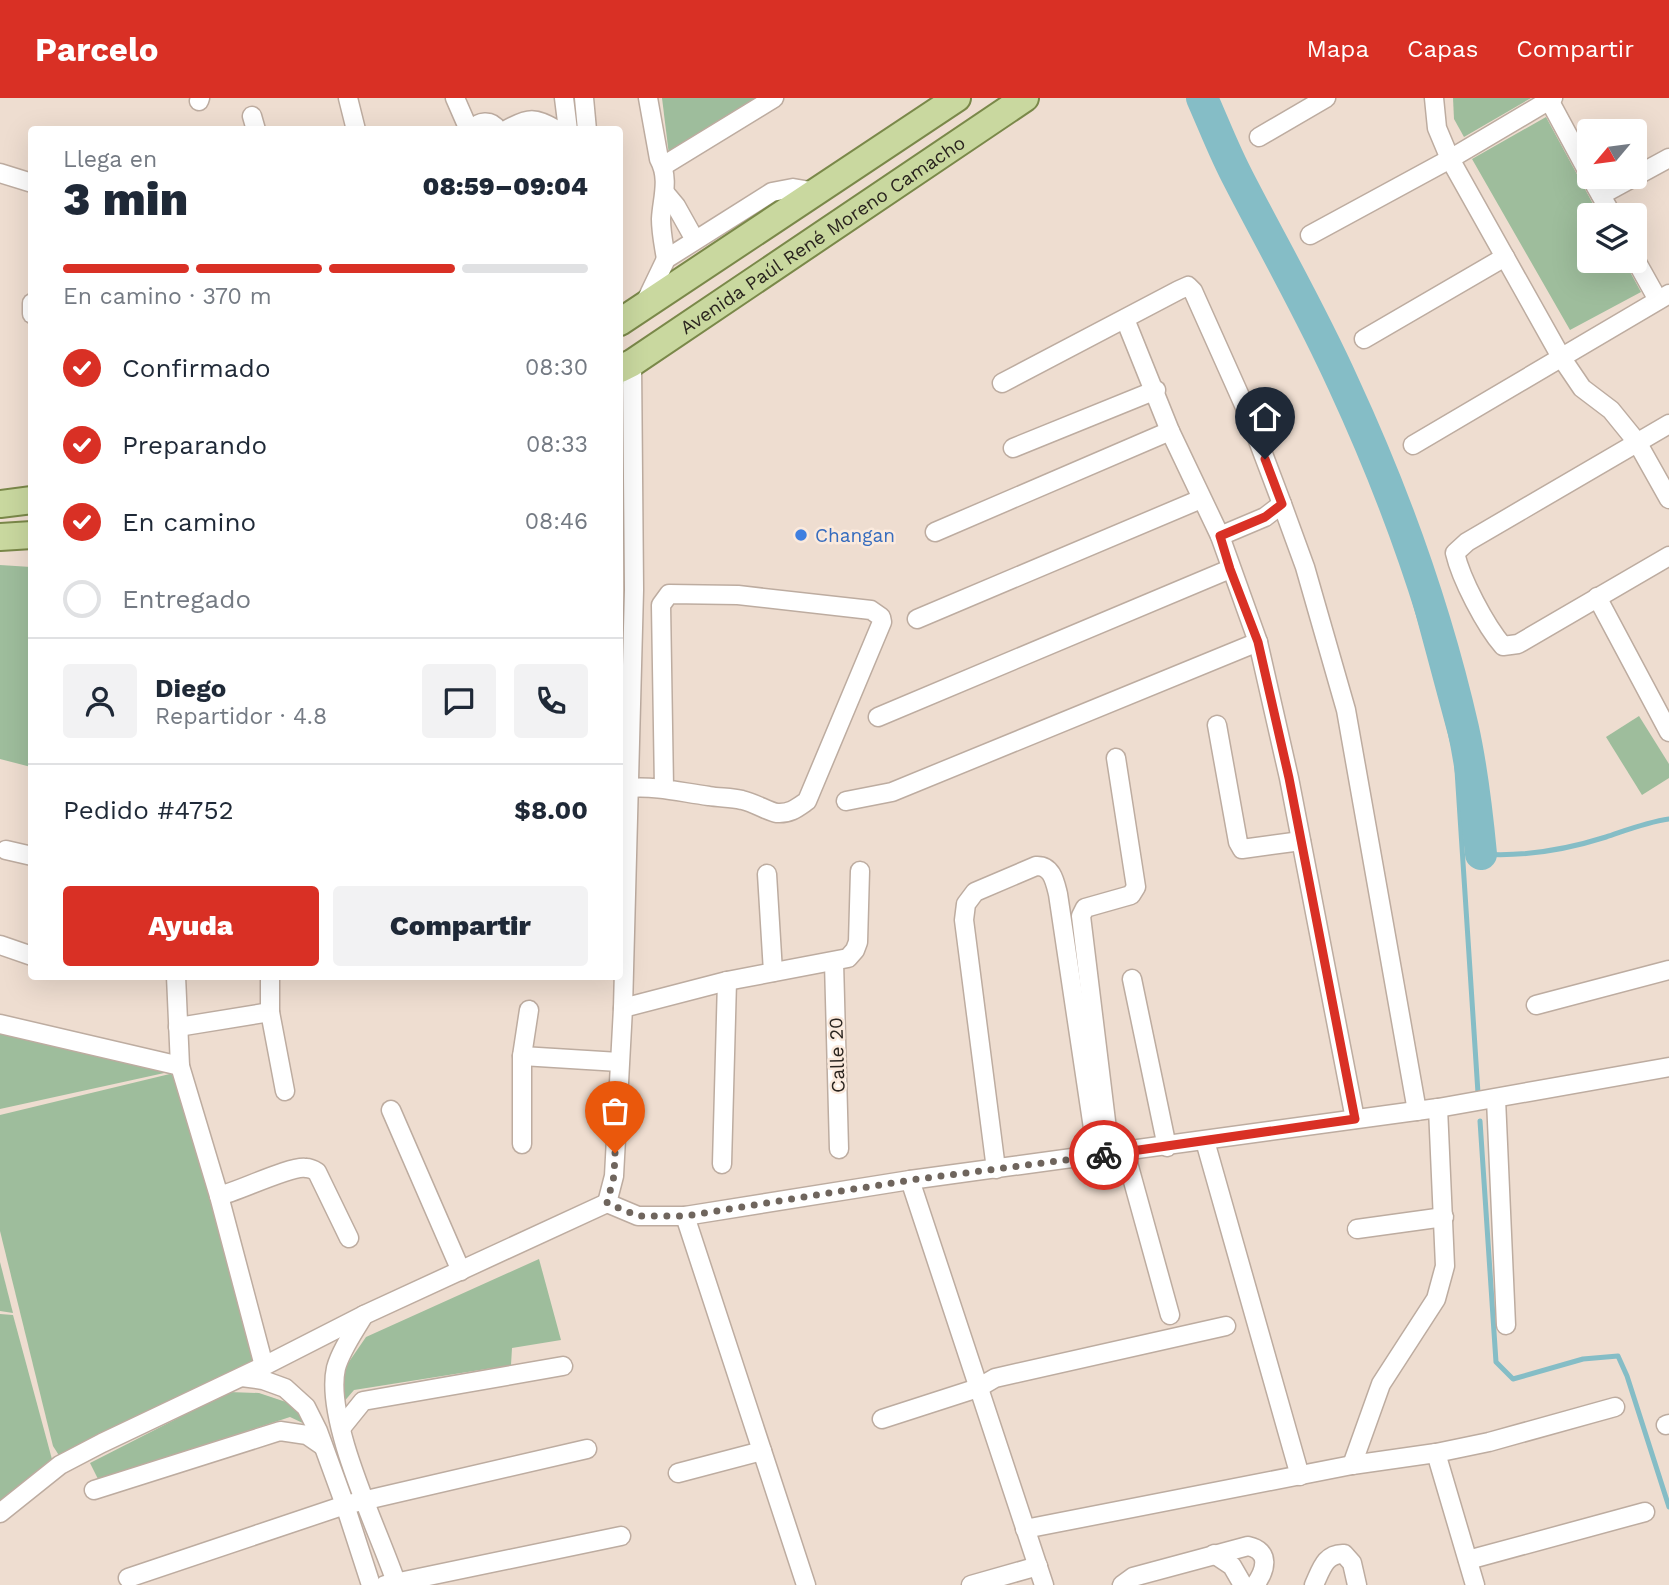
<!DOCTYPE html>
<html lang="es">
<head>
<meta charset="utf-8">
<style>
  body { margin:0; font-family:"Work Sans",sans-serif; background:#f2f2f3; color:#1f2937; height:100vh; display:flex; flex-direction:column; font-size:26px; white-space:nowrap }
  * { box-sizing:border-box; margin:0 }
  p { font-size:23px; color:#747a83 }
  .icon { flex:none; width:38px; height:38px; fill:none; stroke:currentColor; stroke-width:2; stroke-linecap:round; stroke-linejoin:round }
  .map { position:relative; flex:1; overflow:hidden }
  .panel { position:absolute; left:28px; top:28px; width:595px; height:854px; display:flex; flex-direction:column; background:#fff; border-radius:7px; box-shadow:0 7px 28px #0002 }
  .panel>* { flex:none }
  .needle { width:46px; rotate:241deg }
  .controls { position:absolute; left:1577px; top:21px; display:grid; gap:14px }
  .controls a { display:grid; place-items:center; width:70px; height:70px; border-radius:7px; background:#fff; box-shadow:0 7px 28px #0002; font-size:35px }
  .pin { position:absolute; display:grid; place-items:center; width:60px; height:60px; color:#fff; margin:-72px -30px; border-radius:50% 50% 50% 0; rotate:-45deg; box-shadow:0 0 7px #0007 }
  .pin .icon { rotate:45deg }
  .courier { position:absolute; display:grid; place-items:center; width:70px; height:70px; margin:-35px; border:5px solid #d93025; border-radius:50%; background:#fff; color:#222; box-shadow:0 2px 9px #0007 }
  .headline em { font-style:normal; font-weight:800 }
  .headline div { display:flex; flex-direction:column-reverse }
  .headline { display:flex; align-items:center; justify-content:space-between; height:119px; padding:0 35px }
  h1 { font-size:46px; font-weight:800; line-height:52px }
  .bar { display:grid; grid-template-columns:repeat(4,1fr); gap:10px 7px; align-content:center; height:84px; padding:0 35px }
  .bar i { height:9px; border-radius:5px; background:#e0e1e3 }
  .bar .active { background:#d93025 }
  .bar p { grid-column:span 4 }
  .line { display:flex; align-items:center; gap:18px; padding:0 35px; border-top:2px solid #e0e1e3 }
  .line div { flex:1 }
  .round { display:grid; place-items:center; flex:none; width:74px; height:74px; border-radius:7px; background:#f2f2f3 }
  ol { padding:0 35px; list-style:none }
  li { display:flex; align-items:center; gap:21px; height:77px }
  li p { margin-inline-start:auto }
  li .icon { padding:7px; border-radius:50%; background:#d93025; color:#fff; stroke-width:4 }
  li:last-child { color:#747a83 }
  li i { width:38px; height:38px; border:4px solid #e0e1e3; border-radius:50% }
  .button { display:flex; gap:14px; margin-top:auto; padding:14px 35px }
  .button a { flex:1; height:80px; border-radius:7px; background:#d93025; color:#fff; font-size:28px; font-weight:800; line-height:80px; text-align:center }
  .button a+a { background:#f2f2f3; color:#1f2937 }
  header { display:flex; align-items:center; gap:42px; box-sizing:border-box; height:98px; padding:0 35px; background:#d93025; color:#fff }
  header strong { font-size:33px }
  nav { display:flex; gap:38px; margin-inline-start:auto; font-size:24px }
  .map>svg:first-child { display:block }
  .green { fill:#9ebd9c }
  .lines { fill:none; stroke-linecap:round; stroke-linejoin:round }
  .stream { stroke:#85bdc6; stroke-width:5 }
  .river { stroke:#85bdc6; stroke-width:32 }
  .street-casing { stroke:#bdaca0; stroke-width:21 }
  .primary-casing { stroke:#7a8849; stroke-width:30 }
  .street { stroke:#fff; stroke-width:18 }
  .primary { stroke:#c9d89f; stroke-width:26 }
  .done { stroke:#6f655d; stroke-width:7; stroke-dasharray:0 12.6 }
  .route { stroke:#d93025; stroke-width:9 }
  .shop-dot { fill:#3f7fe0; stroke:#fbeadd; stroke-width:2.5 }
  .labels { text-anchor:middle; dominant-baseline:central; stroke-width:5; stroke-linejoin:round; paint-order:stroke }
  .street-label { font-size:19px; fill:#2a241f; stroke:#fbeadd }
  .shop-label { font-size:19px; fill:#366cbe; stroke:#fbeadd; text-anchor:start }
</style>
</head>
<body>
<header>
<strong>Parcelo</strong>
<nav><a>Mapa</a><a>Capas</a><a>Compartir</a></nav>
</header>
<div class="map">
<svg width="1669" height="1487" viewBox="0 0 1669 1487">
  <rect width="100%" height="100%" fill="#eeddd0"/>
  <g class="green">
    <path d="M662,0H760L669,57Z"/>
    <path d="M1453,0H1531L1464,39L1454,21Z"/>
    <path d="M1546,19L1599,117H1589V163H1624L1641,194L1570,232L1472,61Z"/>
    <path d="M0,467L31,469V669L0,661Z"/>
    <path d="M1639,618L1669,666V680L1642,697L1606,639Z"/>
    <path d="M0,931L178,972L0,1011Z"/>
    <path d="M178,974L256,1265L60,1359L53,1348L0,1133V1017Z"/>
    <path d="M539,1161L561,1242L512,1250L511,1267L354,1292L342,1306L344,1271L366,1239Z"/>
    <path d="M0,1164L13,1215L0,1213Z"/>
    <path d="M0,1216L13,1217L53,1365L0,1405Z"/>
    <path d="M229,1294L259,1295L295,1307L307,1327L290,1319L98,1381L90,1365Z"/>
  </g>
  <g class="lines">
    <g class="stream">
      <path d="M1192,0L1207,42L1334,286L1398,441L1456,657L1478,995"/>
      <path d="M1481,756C1524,759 1565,752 1606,739C1627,732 1647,724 1669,721"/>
      <path d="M1480,1023L1496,1264L1513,1281L1583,1261L1618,1258L1627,1278L1669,1409"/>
    </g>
    <path class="river" d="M1202,0C1214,27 1225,56 1239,82C1274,150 1312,216 1343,285C1394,395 1436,512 1463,630C1472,671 1477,714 1481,756"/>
    <g class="street-casing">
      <g id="street">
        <path d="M348,0L356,32"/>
        <path d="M455,0L469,32"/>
        <path d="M564,0L568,32"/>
        <path d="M584,0L587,32"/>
        <path d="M648,0L659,61C670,81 662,101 661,121C661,135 664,148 666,161"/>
        <path d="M1434,0L1437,30L1450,61L1561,259L1582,290L1611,312L1637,344L1669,401"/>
        <path d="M1548,0L1589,76"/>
        <path d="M199,3L200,0"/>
        <path d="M252,18L256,32"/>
        <path d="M471,32C479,23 491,21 498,32"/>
        <path d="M506,32C529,19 535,19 557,32"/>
        <path d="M1259,39L1326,0"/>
        <path d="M663,68L774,0"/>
        <path d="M0,75L32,85"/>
        <path d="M1595,87L1612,117"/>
        <path d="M666,96L676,108L695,142"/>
        <path d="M1601,97L1669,60"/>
        <path d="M1310,137L1450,61L1553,0"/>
        <path d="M1634,159L1658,202"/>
        <path d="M32,205V216"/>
        <path d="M643,209L666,161L772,94L793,90L816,94"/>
        <path d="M1125,221L1170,333L1220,438L1258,544L1289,680L1355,1021"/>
        <path d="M1364,241L1505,159"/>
        <path d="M1002,285L1179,192L1188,188L1193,193L1248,316L1282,406L1305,469L1346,612L1417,1013"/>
        <path d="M1669,326L1467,444L1455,455C1461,481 1485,527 1503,548L1518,546L1669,458"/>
        <path d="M1413,347L1669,196"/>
        <path d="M1013,350L1156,292"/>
        <path d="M935,434L1170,333"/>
        <path d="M1220,438L1265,419L1282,406"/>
        <path d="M1597,499L1669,634"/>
        <path d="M917,521L1201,401"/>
        <path d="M878,619L1230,471"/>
        <path d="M1217,627L1238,744L1242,751L1301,743"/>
        <path d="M628,690C659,688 679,694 709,698C720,700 731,699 742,702C753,704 769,714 777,715C790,716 797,710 807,703L882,524L881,519L871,512L738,497L669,496L661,507L664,690"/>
        <path d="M846,703L892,694L1258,544"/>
        <path d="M6,752L32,758"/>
        <path d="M767,776L773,874"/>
        <path d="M0,847L32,858"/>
        <path d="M834,864L839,1051"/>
        <path d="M176,878L180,968L219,1098L264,1268"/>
        <path d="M270,878V914L285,993"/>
        <path d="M1132,881L1167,1049"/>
        <path d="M1536,907L1669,872"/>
        <path d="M623,910L727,883L848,860L855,852L858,844L860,773"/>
        <path d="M0,926L180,968"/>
        <path d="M178,929L270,914"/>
        <path d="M522,958L619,964"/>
        <path d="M1496,1001L1506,1227"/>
        <path d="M391,1012L461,1173"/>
        <path d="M1205,1043L1300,1378"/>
        <path d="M522,1046V958L529,912"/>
        <path d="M1125,1054L1170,1217"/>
        <path d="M1110,1056L1081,818L1085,810L1131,797L1136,789L1116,660"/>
        <path d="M722,1066L727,883"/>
        <path d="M996,1071L964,822L966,806L975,794L1036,768C1052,767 1055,784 1058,796L1097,1057"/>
        <path d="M910,1082L1044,1487"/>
        <path d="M219,1098C239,1093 292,1067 306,1070C310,1070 314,1072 317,1074L349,1140"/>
        <path d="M607,1105L614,1078L623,910L634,492L632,265"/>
        <path d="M685,1118L806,1487"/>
        <path d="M1357,1131L1444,1119"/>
        <path d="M364,1217C354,1234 341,1252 336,1270C324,1323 379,1433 397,1487"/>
        <path d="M242,1279L263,1282L285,1290L306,1309L318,1333L345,1407L371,1487"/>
        <path d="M882,1321L978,1290L995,1280L1226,1228"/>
        <path d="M1666,1327L1669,1326"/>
        <path d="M342,1329L363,1303L563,1268"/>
        <path d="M1436,1355L1475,1487"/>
        <path d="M1352,1367L1381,1286L1436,1201L1445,1168L1438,1010"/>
        <path d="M678,1375L762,1353"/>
        <path d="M94,1392L280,1333L307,1337L323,1348"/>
        <path d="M0,1415L60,1367L102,1345L264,1268L364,1217L607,1105L638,1118H685L910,1082L1438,1010L1669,969"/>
        <path d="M1025,1431L1352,1367L1436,1355L1489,1344L1615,1309"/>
        <path d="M1214,1456L1232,1468L1243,1487"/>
        <path d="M1468,1462L1645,1414"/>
        <path d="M128,1480L345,1407L587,1351"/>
        <path d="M385,1487L621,1438"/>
        <path d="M971,1487L1038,1468"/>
        <path d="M1122,1487L1133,1479L1248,1448C1271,1453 1266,1472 1255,1487"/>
        <path d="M1314,1487C1321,1472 1325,1455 1344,1456L1352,1465L1357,1487"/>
      </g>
    </g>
    <g class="primary-casing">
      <g id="primary">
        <path d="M620,224L957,0"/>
        <path id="s1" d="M620,271L632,265L1025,0"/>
        <path d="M0,406L32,402"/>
        <path d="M0,439L32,437"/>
      </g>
    </g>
    <use href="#street" class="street"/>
    <use href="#primary" class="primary"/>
  </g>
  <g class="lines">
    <path class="done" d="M615,1055L614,1078L607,1105L638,1118H685L911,1082L1104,1057"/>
    <path class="route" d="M1104,1057L1355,1021L1289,680L1258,544L1230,471L1220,438L1265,419L1282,406L1265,361"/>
  </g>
  <circle class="shop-dot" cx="801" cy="437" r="7"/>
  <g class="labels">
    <g class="street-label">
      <text stroke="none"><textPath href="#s1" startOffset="243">Avenida Paúl René Moreno Camacho</textPath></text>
      <text transform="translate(837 957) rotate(-92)">Calle 20</text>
    </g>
    <g class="shop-label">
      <text x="815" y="437">Changan</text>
    </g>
  </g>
</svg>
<div class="controls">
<a><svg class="needle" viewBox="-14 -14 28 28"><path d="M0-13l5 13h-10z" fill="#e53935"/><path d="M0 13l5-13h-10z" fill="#747a83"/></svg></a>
<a><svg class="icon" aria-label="layers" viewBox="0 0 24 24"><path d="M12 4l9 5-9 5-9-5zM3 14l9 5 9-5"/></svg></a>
</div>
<div class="pin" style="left:615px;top:1055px;background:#ea580c"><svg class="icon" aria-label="bag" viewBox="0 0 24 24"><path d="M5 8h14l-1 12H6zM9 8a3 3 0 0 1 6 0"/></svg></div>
<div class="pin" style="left:1265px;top:361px;background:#1f2937"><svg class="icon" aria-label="home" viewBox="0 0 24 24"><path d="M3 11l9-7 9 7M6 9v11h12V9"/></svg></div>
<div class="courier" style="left:1104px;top:1057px"><svg class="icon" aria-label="bike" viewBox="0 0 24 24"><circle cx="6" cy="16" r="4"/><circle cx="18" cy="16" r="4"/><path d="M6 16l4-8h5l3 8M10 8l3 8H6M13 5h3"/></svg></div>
<section class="panel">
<div class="headline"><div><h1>3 min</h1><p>Llega en</p></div><em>08:59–09:04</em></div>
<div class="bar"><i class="active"></i><i class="active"></i><i class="active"></i><i></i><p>En camino · 370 m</p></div>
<ol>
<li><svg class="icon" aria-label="check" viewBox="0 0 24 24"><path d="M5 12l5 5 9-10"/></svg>Confirmado<p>08:30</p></li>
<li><svg class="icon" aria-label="check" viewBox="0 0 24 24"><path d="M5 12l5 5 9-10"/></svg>Preparando<p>08:33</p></li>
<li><svg class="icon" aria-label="check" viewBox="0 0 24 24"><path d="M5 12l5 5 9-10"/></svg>En camino<p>08:46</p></li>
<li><i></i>Entregado</li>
</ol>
<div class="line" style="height:126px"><a class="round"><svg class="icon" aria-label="person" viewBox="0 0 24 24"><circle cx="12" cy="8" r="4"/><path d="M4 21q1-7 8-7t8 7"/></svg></a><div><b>Diego</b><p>Repartidor · 4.8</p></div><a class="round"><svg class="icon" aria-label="chat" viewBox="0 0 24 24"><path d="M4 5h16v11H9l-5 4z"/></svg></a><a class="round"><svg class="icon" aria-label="phone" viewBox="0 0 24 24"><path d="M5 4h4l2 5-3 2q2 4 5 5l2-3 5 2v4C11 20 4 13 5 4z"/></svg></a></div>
<div class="line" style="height:91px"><div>Pedido #4752</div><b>$8.00</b></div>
<div class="button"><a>Ayuda</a><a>Compartir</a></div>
</section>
</div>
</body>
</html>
